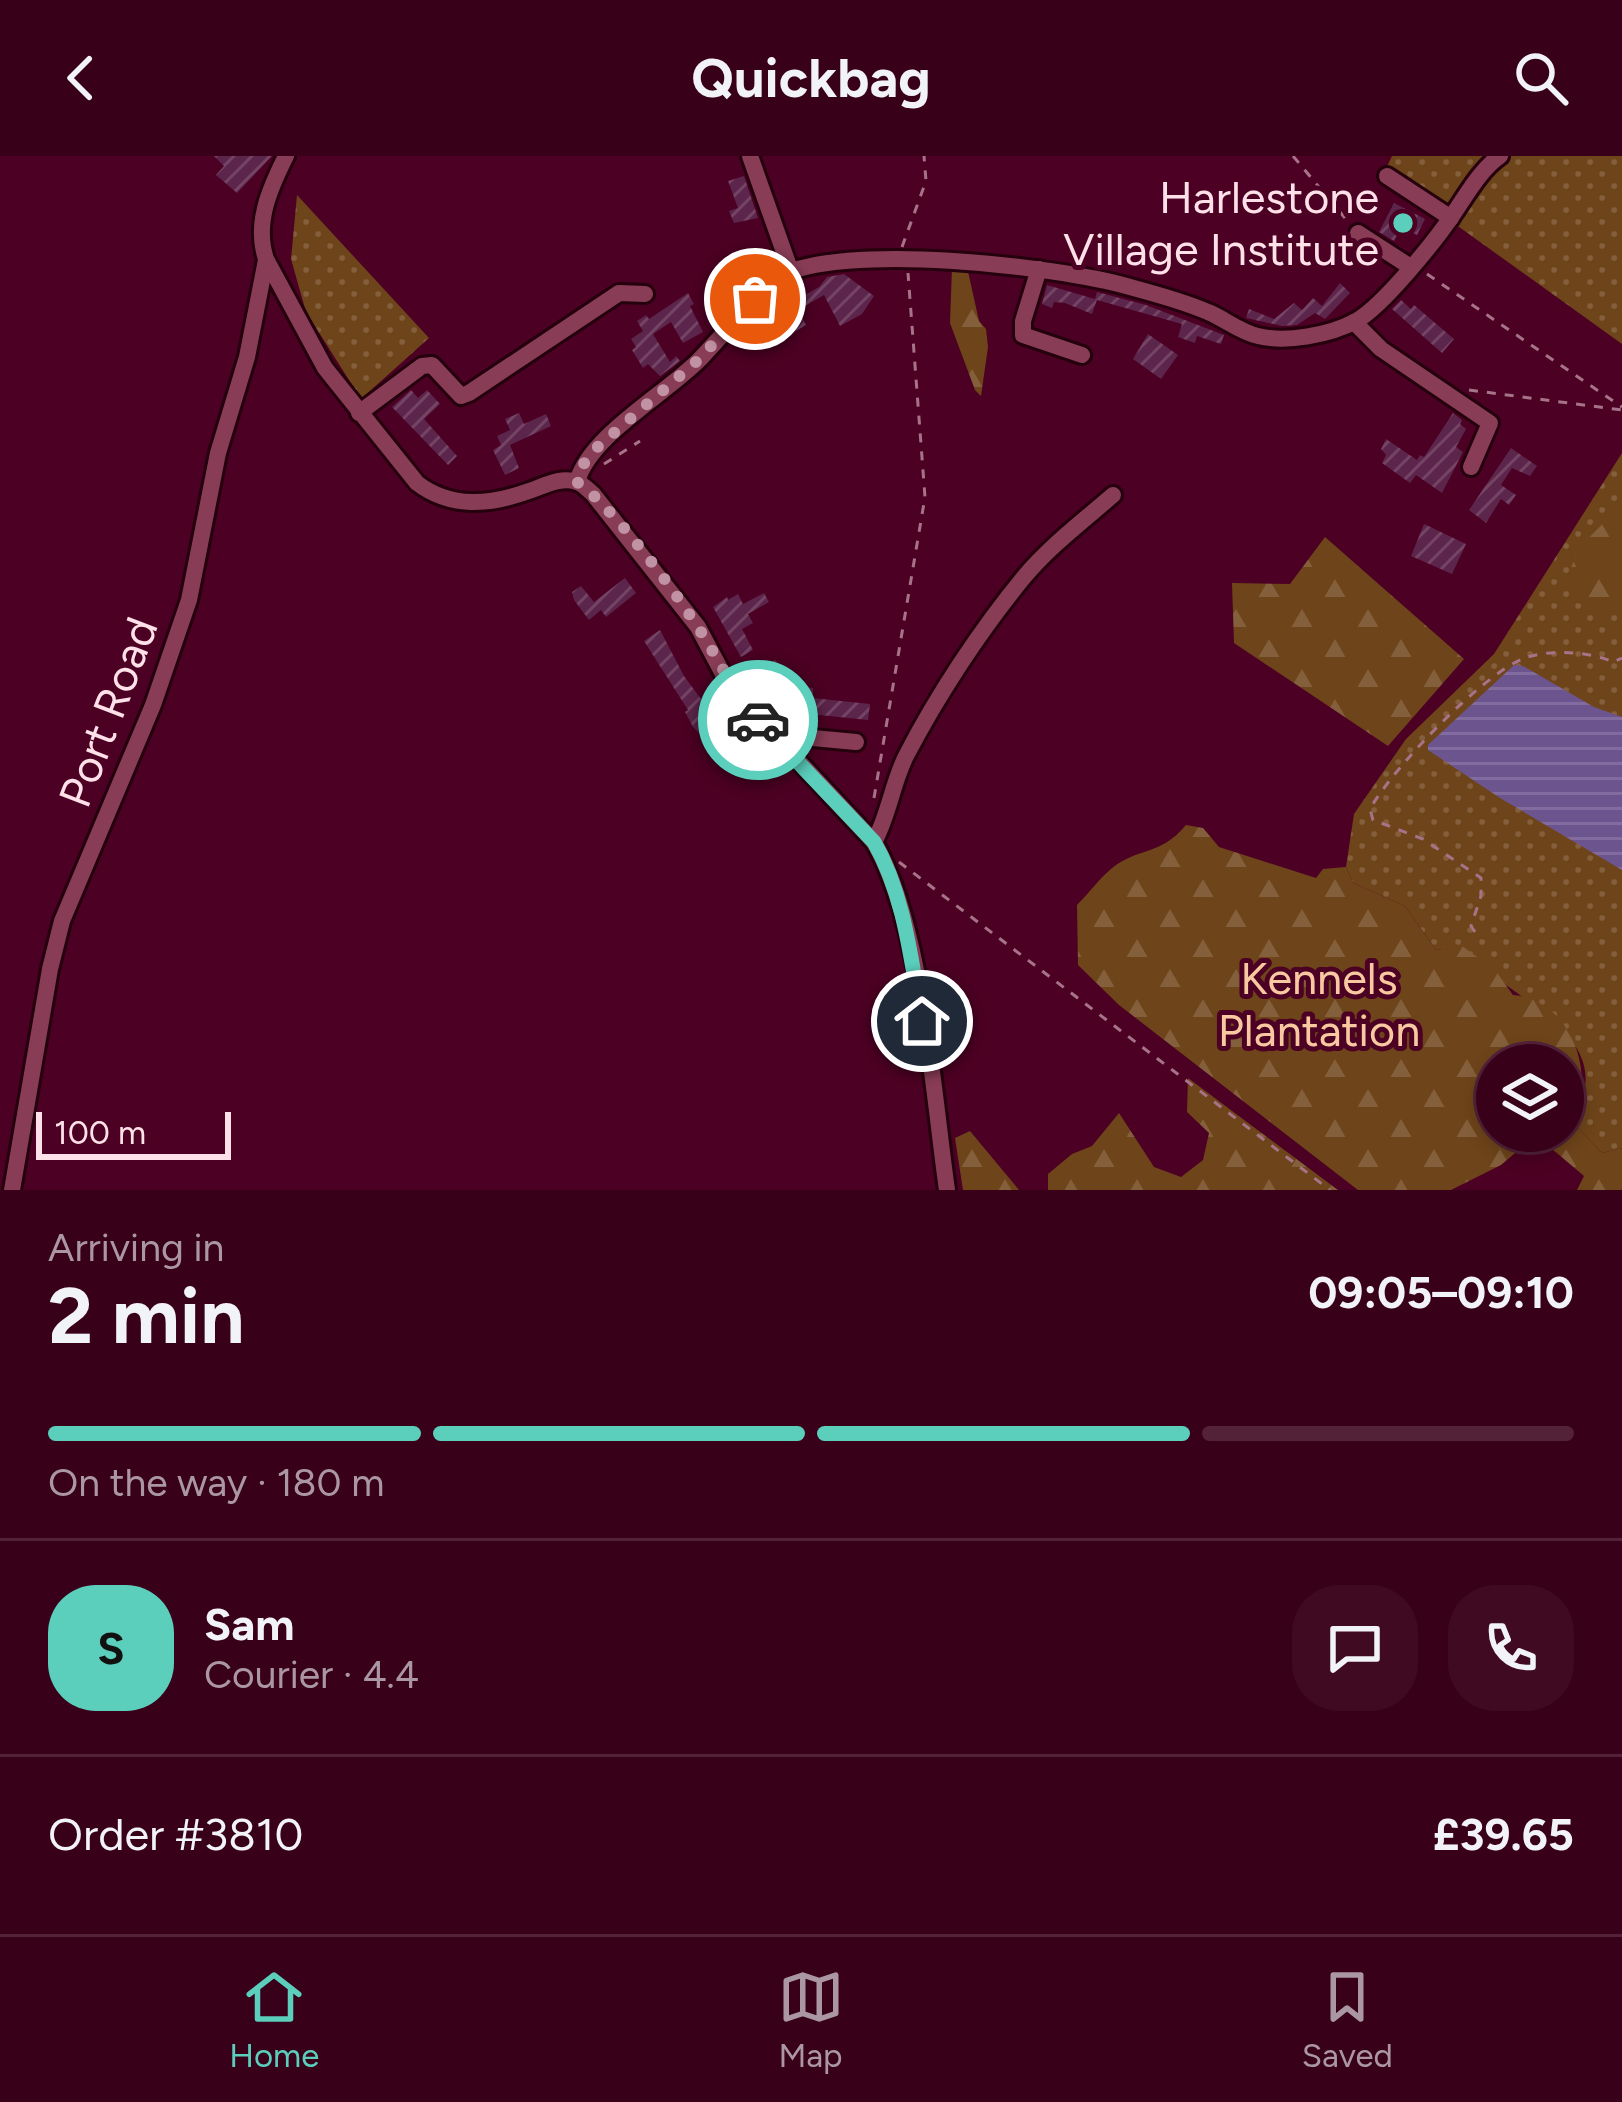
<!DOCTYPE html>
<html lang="en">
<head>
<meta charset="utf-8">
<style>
  body { margin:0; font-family:Figtree,sans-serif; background:#400a23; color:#f1f3f6; height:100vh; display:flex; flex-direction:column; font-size:45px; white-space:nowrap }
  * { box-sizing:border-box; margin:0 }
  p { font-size:39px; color:#ab97a2 }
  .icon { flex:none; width:66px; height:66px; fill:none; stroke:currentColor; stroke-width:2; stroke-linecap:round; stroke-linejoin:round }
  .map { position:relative; height:1034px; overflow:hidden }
  .sheet { display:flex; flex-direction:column; background:#39001a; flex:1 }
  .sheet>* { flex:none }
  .buttons { position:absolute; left:1476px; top:888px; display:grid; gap:24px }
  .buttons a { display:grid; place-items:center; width:108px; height:108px; border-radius:50%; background:#39001a; box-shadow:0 6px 18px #0003,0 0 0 3px #532239; font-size:60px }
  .scale { position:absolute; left:36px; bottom:30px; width:195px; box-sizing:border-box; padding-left:12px; border:6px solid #fee1e8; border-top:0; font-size:33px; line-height:42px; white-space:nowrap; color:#fee1e8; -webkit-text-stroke:9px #4c0023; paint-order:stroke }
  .pin { position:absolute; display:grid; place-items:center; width:102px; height:102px; color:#fff; margin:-51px; border:6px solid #fff; border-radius:50%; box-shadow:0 3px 12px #0007 }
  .courier { position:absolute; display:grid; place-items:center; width:120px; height:120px; margin:-60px; border:9px solid #5bcebc; border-radius:50%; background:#fff; color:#222; box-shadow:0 3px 15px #0007 }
  .overview em { font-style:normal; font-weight:700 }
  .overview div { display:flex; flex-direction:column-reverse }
  .overview { display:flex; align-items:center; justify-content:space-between; height:204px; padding:0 48px }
  h1 { font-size:78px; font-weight:700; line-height:90px }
  .bar { display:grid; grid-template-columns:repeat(4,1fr); gap:18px 12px; align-content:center; height:144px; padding:0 48px }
  .bar i { height:15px; border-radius:9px; background:#532239 }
  .bar .selected { background:#5bcebc }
  .bar p { grid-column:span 4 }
  .line { display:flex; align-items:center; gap:30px; padding:0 48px; border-top:3px solid #532239 }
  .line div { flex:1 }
  .round { display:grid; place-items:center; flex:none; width:126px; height:126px; border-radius:48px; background:#400a23 }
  header { display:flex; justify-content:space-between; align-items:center; height:156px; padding:0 48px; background:#39001a; font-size:54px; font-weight:700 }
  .tab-bar { display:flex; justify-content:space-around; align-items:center; height:168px; border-top:3px solid #532239; background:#39001a; font-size:33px; color:#ab97a2 }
  .tab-bar a { display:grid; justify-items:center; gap:6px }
  .tab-bar .selected { color:#5bcebc }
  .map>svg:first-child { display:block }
  .grass { fill:url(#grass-dots) }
  .forest { fill:url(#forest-firs) }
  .water { fill:url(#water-rules) }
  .building { fill:url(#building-hatch) }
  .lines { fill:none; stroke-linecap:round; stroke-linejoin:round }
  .minor-casing { stroke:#24010d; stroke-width:22 }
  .path { stroke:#a77388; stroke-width:3; stroke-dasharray:9 9; stroke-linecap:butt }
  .minor { stroke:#893c56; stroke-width:16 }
  .done { stroke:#c092a3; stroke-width:12; stroke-dasharray:0 21.6 }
  .route { stroke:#5bcebc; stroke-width:15 }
  .poi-dot { fill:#5bcebc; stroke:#4c0023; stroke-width:4.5 }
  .labels { text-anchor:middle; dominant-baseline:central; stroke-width:10; stroke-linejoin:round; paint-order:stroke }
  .poi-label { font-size:45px; fill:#fee1e8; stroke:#4c0023; text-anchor:end }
  .street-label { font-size:45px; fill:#fee1e8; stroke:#4c0023 }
  .park-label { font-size:45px; fill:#f8c9a1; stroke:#4c0023 }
</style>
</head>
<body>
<header><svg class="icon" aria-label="back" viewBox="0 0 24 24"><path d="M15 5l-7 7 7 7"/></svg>Quickbag<svg class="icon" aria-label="search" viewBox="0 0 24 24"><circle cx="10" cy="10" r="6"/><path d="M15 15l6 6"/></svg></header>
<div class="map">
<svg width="1622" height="1034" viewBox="0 0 1622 1034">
  <defs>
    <pattern id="grass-dots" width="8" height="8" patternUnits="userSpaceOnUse" patternTransform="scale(3)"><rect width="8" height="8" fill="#6e441a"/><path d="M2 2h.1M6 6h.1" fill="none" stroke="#845f3b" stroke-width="1.8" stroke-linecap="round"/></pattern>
    <pattern id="forest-firs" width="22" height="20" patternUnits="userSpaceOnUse" patternTransform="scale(3)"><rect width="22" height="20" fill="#6e441a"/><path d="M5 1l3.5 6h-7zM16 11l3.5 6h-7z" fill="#845f3b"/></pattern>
    <pattern id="water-rules" width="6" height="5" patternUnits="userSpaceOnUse" patternTransform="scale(3)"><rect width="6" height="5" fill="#6c548f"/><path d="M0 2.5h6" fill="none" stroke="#826c9f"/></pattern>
    <pattern id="building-hatch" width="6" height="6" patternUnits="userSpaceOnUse" patternTransform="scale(3)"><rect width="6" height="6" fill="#5c254b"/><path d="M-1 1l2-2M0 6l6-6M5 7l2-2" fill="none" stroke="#744465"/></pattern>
  </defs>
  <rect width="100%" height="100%" fill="#4c0023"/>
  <g class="grass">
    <path d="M1392,0H1622V188L1384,17Z"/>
    <path d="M297,39L429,182L361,243L306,156L291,103Z"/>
    <path d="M1622,297V992L1602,997L1570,964C1616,901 1550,861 1506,829C1491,817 1477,803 1462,791L1436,794L1405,750L1353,727L1346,711L1354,658L1406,583L1494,498Z"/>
  </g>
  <g class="forest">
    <path d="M967,111L979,165L986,173L988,191L981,240L975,234L950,167L952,112Z"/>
    <path d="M1622,348V461C1593,448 1584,458 1566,423L1580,391Z"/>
    <path d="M1325,381L1464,503L1388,590L1234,487L1232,427L1290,428Z"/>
    <path d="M1186,669L1203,672L1219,691L1316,722L1323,713L1346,711L1353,727L1405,750L1436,794L1462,790L1495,814L1513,839C1569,843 1600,919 1570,964L1602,997L1622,992V1034H1577L1584,1020L1545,987L1563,975L1567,966L1563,967V909H1497V975H1541L1501,1009L1451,1034H1358L1119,849L1078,809L1077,749C1088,738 1099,723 1111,713C1139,690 1159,701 1186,669Z"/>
    <path d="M1188,922L1338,1034H1048V1018L1072,998L1092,990L1119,957L1154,1011L1181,1021L1203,1004L1209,977L1187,956Z"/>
    <path d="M970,975L1019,1034H963L955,982Z"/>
  </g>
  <path class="water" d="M1514,509L1523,510L1594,551L1622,561V714L1500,642L1428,594V589Z"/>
  <g class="building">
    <path d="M214,0H272L237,37L216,19L224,10Z"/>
    <path d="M744,20L758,62L734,67L729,55L738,52L728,25Z"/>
    <path d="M1394,47L1425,63L1417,79L1401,71L1394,85L1379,76Z"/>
    <path d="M844,118L874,140L862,158L840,170L824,139L798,154L806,169L796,175L786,154L771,170L765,163L760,169L754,164L775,141L784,151L819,131L827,121Z"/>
    <path d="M1340,127L1350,137L1325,163L1315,157L1297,169L1282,170L1246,162L1249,153L1274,163L1294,147L1302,154L1313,142L1322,150Z"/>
    <path d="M1047,129L1095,143L1097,136L1146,149L1224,179L1221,188L1197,180L1195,187L1178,181L1182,168L1097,144L1092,158L1065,147L1054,146L1052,152L1042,148Z"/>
    <path d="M688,137L694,148L690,150L703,176L683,187L671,166L653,178L670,206L676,200L680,205L660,220L648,208L643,212L632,194L636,191L631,183L643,175L637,165L646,159L649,163Z"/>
    <path d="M1401,144L1411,153L1414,149L1454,183L1442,197L1392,153Z"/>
    <path d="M1148,178L1178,199L1161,223L1133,203Z"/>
    <path d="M411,234L418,242L427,234L440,248L424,263L457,300L448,309L392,251Z"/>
    <path d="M519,257L524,268L546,258L551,270L510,289L519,312L505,319L493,294L501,289L497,280L510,274L505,263Z"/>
    <path d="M1453,257L1462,264L1460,268L1466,273L1456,291L1463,296L1442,337L1416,319L1410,327L1382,307L1386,299L1381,293L1386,283L1417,304L1420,299L1424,301Z"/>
    <path d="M1511,292L1537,310L1530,320L1512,312L1501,329L1516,339L1509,349L1501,343L1486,367L1469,354Z"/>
    <path d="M1424,368L1466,388L1452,418L1411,400Z"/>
    <path d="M625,422L636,437L606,461L601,454L589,464L574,444L572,436L581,430L594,446Z"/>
    <path d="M764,437L769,446L748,458L753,467L742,473L753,494L741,501L713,451L727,441L728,444L738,438L743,448Z"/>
    <path d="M660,474L684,520L732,585L728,589L733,595L724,603L693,571L685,556L688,554L644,485Z"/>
    <path d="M775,504L798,532L778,548L757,520Z"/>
    <path d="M803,531L813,532L812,542L870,548L868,564L800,557Z"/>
  </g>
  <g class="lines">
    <g class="minor-casing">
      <g id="minor">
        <path d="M286,0C270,32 254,67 266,103L325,212L417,327C451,353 490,349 529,335C544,330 561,320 577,326C583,328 588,334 593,338L698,471L731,533L874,686C922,769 933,936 947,1034"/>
        <path d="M750,0L790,113"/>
        <path d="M1387,20L1451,62"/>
        <path d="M1358,77L1409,110"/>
        <path d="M1039,113L1023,165V179L1082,199"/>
        <path d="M1354,166L1381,193L1490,267L1471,311"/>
        <path d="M359,257L422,210L432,209L461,240L469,237L619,137L645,138"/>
        <path d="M577,326C589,280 666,238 700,203C725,176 750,148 776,122C840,85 1057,110 1130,131C1156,138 1183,145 1208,156C1225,163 1240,176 1258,180C1286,187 1330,179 1356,165C1383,150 1436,84 1454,57C1467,38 1481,13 1500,0"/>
        <path d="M781,591L802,581L856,586"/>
        <path d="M874,686C889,659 892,628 906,600C937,540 981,473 1024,421C1050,390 1083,365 1113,339"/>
        <path d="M12,1034L50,813L62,765L153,549L189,444L218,297L247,201L266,104"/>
      </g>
    </g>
    <g class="path">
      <path d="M1293,0L1350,68"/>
      <path d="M902,91L926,25L924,0"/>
      <path d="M1427,118L1622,251"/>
      <path d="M1469,234L1622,254"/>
      <path d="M604,308L640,285"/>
      <path d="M874,642L925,341L908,117"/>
      <path d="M899,706L1330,1034"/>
      <path d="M1475,776L1471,770L1481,740V722L1423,683L1373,664L1370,653C1393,612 1479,522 1522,503C1547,493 1589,495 1613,506L1622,502"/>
    </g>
    <use href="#minor" class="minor"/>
  </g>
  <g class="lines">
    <path class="done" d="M755,143L698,204L593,295L580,313L577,326C612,350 673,432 697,470C720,504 730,532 758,564"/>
    <path class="route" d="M758,564L874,686C905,740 911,805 922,865"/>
  </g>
  <circle class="poi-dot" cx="1403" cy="67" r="12"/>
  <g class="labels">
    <g class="poi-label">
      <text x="1379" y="41">Harlestone<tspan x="1379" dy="52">Village Institute</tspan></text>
    </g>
    <g class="street-label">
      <text transform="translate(108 556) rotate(-69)">Port Road</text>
    </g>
    <g class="park-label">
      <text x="1319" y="822">Kennels<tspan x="1319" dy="52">Plantation</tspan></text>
    </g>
  </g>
</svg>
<div class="buttons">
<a><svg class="icon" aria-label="layers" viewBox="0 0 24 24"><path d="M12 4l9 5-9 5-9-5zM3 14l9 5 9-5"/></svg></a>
</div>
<div class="scale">100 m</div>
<div class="pin" style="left:755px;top:143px;background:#ea580c"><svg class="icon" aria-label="bag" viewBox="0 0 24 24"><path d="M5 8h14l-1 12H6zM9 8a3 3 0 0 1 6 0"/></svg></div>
<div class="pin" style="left:922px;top:865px;background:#1f2937"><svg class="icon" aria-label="home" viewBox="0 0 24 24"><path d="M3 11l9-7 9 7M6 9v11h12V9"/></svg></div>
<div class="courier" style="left:758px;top:564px"><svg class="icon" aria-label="car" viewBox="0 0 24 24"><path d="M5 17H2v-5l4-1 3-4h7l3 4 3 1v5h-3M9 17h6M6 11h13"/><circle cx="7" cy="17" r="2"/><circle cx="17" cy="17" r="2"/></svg></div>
</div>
<section class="sheet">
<div class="overview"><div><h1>2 min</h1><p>Arriving in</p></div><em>09:05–09:10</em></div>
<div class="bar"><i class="selected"></i><i class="selected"></i><i class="selected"></i><i></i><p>On the way · 180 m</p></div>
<div class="line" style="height:216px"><b class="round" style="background:#5bcebc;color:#111">S</b><div><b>Sam</b><p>Courier · 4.4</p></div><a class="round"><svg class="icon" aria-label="chat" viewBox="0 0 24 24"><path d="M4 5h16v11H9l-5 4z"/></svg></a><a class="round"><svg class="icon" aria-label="phone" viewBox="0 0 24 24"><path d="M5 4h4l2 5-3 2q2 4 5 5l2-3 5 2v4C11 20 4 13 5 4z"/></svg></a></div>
<div class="line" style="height:156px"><div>Order #3810</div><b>£39.65</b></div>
</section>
<nav class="tab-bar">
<a class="selected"><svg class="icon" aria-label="home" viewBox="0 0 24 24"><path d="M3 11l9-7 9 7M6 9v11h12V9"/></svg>Home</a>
<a><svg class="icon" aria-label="map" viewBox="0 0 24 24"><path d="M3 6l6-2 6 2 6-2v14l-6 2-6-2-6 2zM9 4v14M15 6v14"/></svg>Map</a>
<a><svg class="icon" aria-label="saved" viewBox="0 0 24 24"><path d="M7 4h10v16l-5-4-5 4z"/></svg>Saved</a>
</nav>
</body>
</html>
